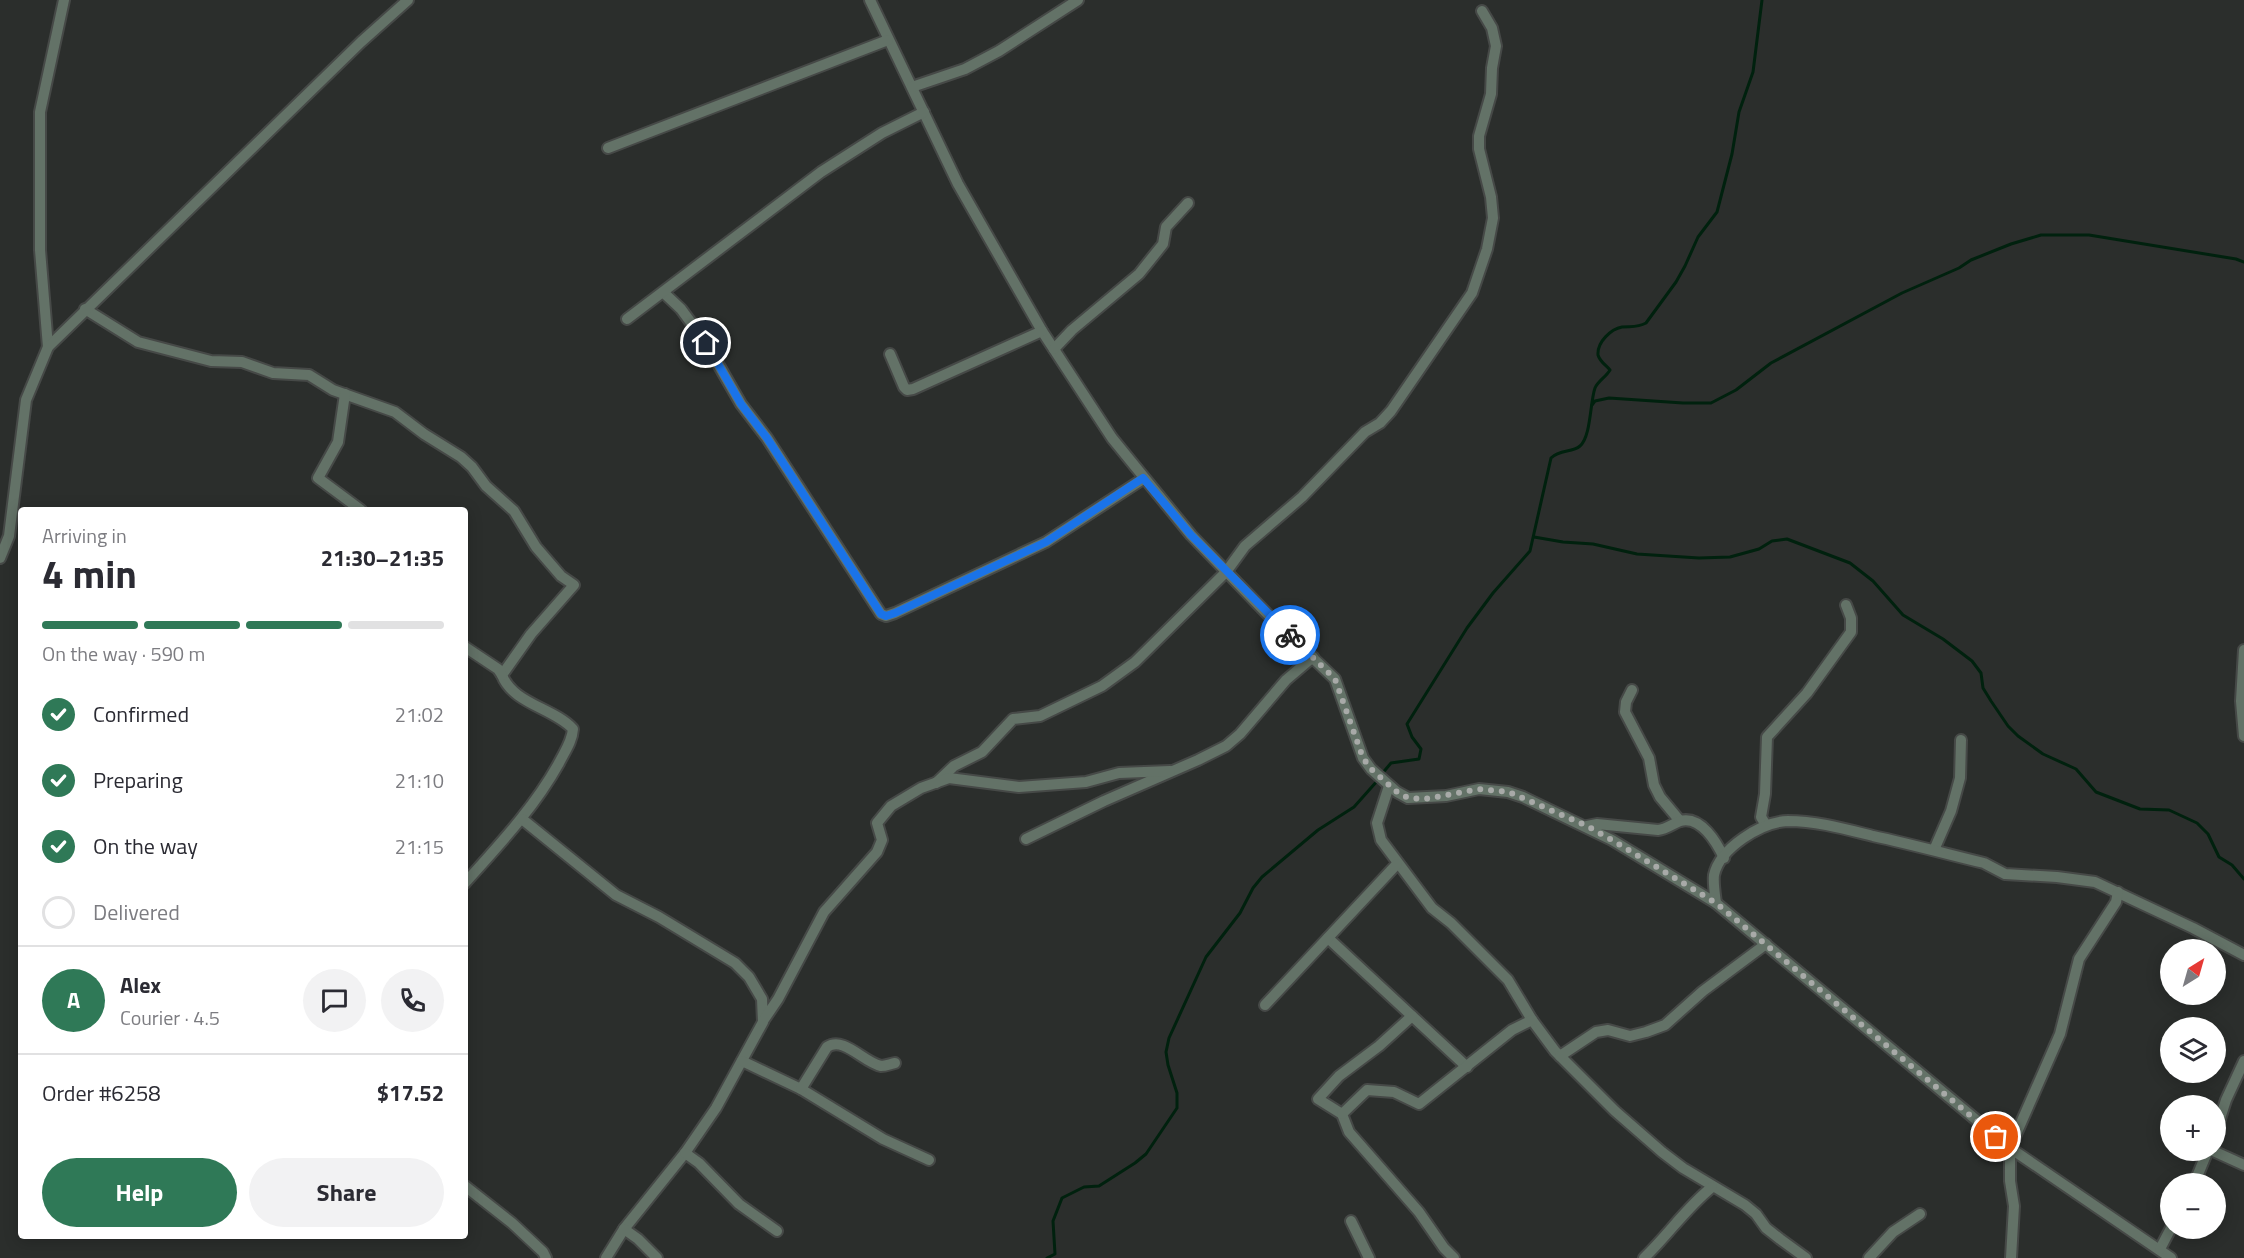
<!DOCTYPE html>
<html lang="en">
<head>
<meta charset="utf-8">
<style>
  body { margin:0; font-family:"Titillium Web",sans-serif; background:#f2f2f3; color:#2b2b33; height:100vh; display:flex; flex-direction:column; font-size:22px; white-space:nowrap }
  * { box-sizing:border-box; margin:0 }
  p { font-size:20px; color:#7c7c81 }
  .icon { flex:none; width:33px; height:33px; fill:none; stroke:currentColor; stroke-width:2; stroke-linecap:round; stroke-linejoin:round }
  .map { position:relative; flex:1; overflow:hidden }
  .side { position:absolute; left:18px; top:507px; width:450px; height:732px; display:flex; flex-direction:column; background:#fff; border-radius:6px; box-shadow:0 3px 15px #0003 }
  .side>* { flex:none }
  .needle { width:39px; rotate:37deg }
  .buttons { position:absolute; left:2160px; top:939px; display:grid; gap:12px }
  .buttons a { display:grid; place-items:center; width:66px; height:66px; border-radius:50%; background:#fff; box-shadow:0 3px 15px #0003; font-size:30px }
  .pin { position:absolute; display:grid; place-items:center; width:51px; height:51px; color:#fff; margin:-26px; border:3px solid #fff; border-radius:50%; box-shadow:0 2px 6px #0007 }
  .courier { position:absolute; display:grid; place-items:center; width:60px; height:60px; margin:-30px; border:4px solid #1a73e8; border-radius:50%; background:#fff; color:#222; box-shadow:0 2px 8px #0007 }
  .headline em { font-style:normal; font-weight:700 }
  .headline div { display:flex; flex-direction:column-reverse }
  .headline { display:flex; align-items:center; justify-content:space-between; height:102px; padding:0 24px }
  h1 { font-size:39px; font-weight:700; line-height:45px }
  .bar { display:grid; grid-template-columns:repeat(4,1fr); gap:9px 6px; align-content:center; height:72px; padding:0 24px }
  .bar i { height:8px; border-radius:4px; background:#e1e1e2 }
  .bar .active { background:#2f7957 }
  .bar p { grid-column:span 4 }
  .line { display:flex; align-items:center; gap:15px; padding:0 24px; border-top:2px solid #e1e1e2 }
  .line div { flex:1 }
  .round { display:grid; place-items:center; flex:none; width:63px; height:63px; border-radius:32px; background:#f2f2f3 }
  ol { padding:0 24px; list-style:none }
  li { display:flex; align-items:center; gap:18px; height:66px }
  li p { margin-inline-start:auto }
  li .icon { padding:6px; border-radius:50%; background:#2f7957; color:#fff; stroke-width:4 }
  li:last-child { color:#7c7c81 }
  li i { width:33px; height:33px; border:3px solid #e1e1e2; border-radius:50% }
  .action { display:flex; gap:12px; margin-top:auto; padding:12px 24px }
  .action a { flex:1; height:69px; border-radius:36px; background:#2f7957; color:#fff; font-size:24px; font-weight:700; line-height:69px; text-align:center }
  .action a+a { background:#f2f2f3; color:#2b2b33 }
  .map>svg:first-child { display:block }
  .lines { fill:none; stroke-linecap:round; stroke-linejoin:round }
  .stream { stroke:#00210e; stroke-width:3 }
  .minor-casing { stroke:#464947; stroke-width:14 }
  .minor { stroke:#637267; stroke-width:10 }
  .done { stroke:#a8aaa8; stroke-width:6; stroke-dasharray:0 10.8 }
  .route { stroke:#1a73e8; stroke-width:8 }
</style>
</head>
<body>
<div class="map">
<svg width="2244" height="1258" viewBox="0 0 2244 1258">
  <rect width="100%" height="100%" fill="#2b2e2c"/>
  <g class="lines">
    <g class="stream">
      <path d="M1592,405L1595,401L1609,398L1683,403H1711L1736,390L1771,363L1902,293L1959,268L1971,260L2011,244L2041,235H2089L2236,259L2244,262"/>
      <path d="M1534,537L1563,542L1593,544L1637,554L1699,558L1730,557L1759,549L1772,541L1787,539L1850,563L1873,581L1903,615L1943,639L1972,661L1981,673L1983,688L1991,701L2008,726L2018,736L2043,754L2076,769L2096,792L2140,809L2169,810L2197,823L2208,834L2219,857L2232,865L2244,879"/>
      <path d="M1381,775L1391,763L1419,759L1421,749L1412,737L1407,724L1467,628L1493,593L1530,551L1551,458C1560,449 1572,453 1580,446C1591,437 1590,402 1595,388C1598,381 1606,377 1610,370C1606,365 1600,362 1598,355C1597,342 1611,329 1622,327C1631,326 1637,328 1646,323L1676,282L1685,266L1698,237L1717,212L1732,154L1739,112L1753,72L1762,0"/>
      <path d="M1047,1258L1055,1254L1053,1221L1062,1198L1084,1187L1099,1186L1135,1163L1146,1154L1177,1108V1093L1168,1065L1166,1052L1169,1038L1206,957L1240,913L1253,888L1262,877L1318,830L1354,807L1378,780"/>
    </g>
    <g class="minor-casing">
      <g id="minor">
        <path d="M870,0L958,184L1042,331L1112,438L1191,535L1276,623L1335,679L1363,758L1371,769L1397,792L1408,798L1446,796L1479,789L1508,792L1523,797L1612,840L1716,903L2010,1148L2171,1258"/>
        <path d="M912,87L965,69L999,51L1078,0"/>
        <path d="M608,148L888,40"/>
        <path d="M664,293L681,309L706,343L741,404L767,438L881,614L886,616L895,613L1046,542L1143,479"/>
        <path d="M85,309L138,342L211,361L242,362L273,373L309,375L333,390L395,412L424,434L461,457L472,467L486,486L514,511L536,547L561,576L574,585L531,634L502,675C513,704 554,708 573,729C572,742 565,751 559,763C534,808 499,845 465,883"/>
        <path d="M627,319L821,172L882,133L924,112"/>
        <path d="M48,347L40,250V112L64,0"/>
        <path d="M1054,349L1072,330L1139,274L1163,244L1166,227L1188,203"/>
        <path d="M890,354L904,387L907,390L913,389L1042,331"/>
        <path d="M345,394L338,442L318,478L361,510"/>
        <path d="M0,558L9,536L26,400L48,347L361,42L408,0"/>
        <path d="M465,647L498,669L502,675"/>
        <path d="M2244,650L2241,701L2244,736"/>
        <path d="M1632,690L1626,702L1625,712L1649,758L1654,785L1660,797L1680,821"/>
        <path d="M936,783L954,766L982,752L1013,719L1040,716L1102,686L1135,662L1226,572L1245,546L1302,497L1365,432L1380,423L1391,411L1472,293L1487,249L1493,218L1491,197L1479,149V136L1491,94L1492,68L1496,46L1492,28L1482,11"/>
        <path d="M1389,786L1377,823L1381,840L1432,908L1451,923L1508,980L1532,1020L1555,1051L1615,1111L1662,1152L1683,1168L1745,1205L1756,1214L1766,1228L1780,1239L1806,1258"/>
        <path d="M522,819L616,895L659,917L735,963L749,977L762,999L763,1022L716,1108L685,1153L624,1229L606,1258"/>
        <path d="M1766,825L1761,817L1765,794L1767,737L1807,693L1851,632V618L1846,605"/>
        <path d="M1587,826L1597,824L1658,830C1667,829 1672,824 1680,821C1701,815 1717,843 1724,858"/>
        <path d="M1026,839L1104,801L1198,760L1226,746L1240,734L1286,680L1313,657"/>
        <path d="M1934,850L1951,811L1960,778L1961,740"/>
        <path d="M1716,903C1715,895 1713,883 1714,875C1720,848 1761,822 1788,821C1817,821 1845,829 1873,836C1910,844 1947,854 1984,863L2005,874L2057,877L2095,882L2193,928L2244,955"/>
        <path d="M1328,938L1467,1067"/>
        <path d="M1265,1005L1397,864"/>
        <path d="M1412,1016L1379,1046L1339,1076L1318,1099L1342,1114L1349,1132L1419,1212L1444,1248L1454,1258"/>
        <path d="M763,1021L778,999L824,912L877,852L882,840L877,823L891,806L921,788L949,778L1019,787L1086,782L1119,773L1170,771"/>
        <path d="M1560,1056L1596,1032L1608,1030L1630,1036L1646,1032L1665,1025L1703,991L1766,944"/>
        <path d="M742,1061L801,1089L883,1139L929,1160"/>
        <path d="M801,1089L827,1047C844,1036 863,1062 881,1066C886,1066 890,1064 895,1063"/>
        <path d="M1342,1114L1367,1090L1394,1092L1419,1104L1512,1030L1532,1020"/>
        <path d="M2216,1131L2226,1100L2244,1061"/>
        <path d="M2211,1150L2244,1165"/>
        <path d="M685,1153L699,1163L739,1204L777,1231"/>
        <path d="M2194,1184L2208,1150"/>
        <path d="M465,1186L512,1223L543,1252L546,1258"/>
        <path d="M1351,1221L1369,1258"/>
        <path d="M624,1229L638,1239L657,1258"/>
        <path d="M2160,1249L2171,1228"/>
        <path d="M1644,1258C1669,1234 1685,1209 1712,1187"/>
        <path d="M1869,1258L1893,1232L1920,1214"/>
        <path d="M2011,1258L2014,1206L2010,1181V1148L2060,1034L2079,959L2116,902L2118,892"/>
      </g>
    </g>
    <use href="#minor" class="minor"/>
  </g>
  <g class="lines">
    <path class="done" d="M1290,635L1335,679L1363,758L1371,769L1397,792L1408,798L1425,799L1479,789L1509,792L1587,826L1612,840L1716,903L1996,1137"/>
    <path class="route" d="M706,343L741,404L767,438L881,614L886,616L895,613L1046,542L1143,478L1191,535L1290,635"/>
  </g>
</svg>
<div class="buttons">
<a><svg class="needle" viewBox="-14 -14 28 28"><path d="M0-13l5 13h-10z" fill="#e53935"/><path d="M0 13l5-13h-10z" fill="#7c7c81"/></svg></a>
<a><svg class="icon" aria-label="layers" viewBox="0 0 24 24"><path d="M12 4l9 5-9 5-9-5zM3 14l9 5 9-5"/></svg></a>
<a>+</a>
<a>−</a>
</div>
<div class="pin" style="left:1996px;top:1137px;background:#ea580c"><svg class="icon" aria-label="bag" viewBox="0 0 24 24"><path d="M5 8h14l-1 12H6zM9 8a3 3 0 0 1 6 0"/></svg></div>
<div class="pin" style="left:706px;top:343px;background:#1f2937"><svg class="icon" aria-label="home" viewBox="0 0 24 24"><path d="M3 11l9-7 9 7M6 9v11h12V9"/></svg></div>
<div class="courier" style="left:1290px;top:635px"><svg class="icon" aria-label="bike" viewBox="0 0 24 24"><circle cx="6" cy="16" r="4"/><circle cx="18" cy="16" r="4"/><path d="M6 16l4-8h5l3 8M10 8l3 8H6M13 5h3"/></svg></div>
<section class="side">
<div class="headline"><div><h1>4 min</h1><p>Arriving in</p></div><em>21:30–21:35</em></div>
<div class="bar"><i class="active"></i><i class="active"></i><i class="active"></i><i></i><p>On the way · 590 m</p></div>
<ol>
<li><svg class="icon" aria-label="check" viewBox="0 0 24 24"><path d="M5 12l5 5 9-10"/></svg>Confirmed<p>21:02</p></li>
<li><svg class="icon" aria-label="check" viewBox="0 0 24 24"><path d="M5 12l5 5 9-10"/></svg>Preparing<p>21:10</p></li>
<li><svg class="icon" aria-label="check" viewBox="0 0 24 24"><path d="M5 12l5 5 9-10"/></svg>On the way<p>21:15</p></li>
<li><i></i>Delivered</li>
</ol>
<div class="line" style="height:108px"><b class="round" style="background:#2f7957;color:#fff">A</b><div><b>Alex</b><p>Courier · 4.5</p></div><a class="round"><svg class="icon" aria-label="chat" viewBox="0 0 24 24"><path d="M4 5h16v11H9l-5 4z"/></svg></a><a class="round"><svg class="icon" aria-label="phone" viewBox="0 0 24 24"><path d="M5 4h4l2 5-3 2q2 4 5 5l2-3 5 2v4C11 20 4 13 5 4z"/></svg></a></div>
<div class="line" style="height:78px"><div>Order #6258</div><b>$17.52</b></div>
<div class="action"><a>Help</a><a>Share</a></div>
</section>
</div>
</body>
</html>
